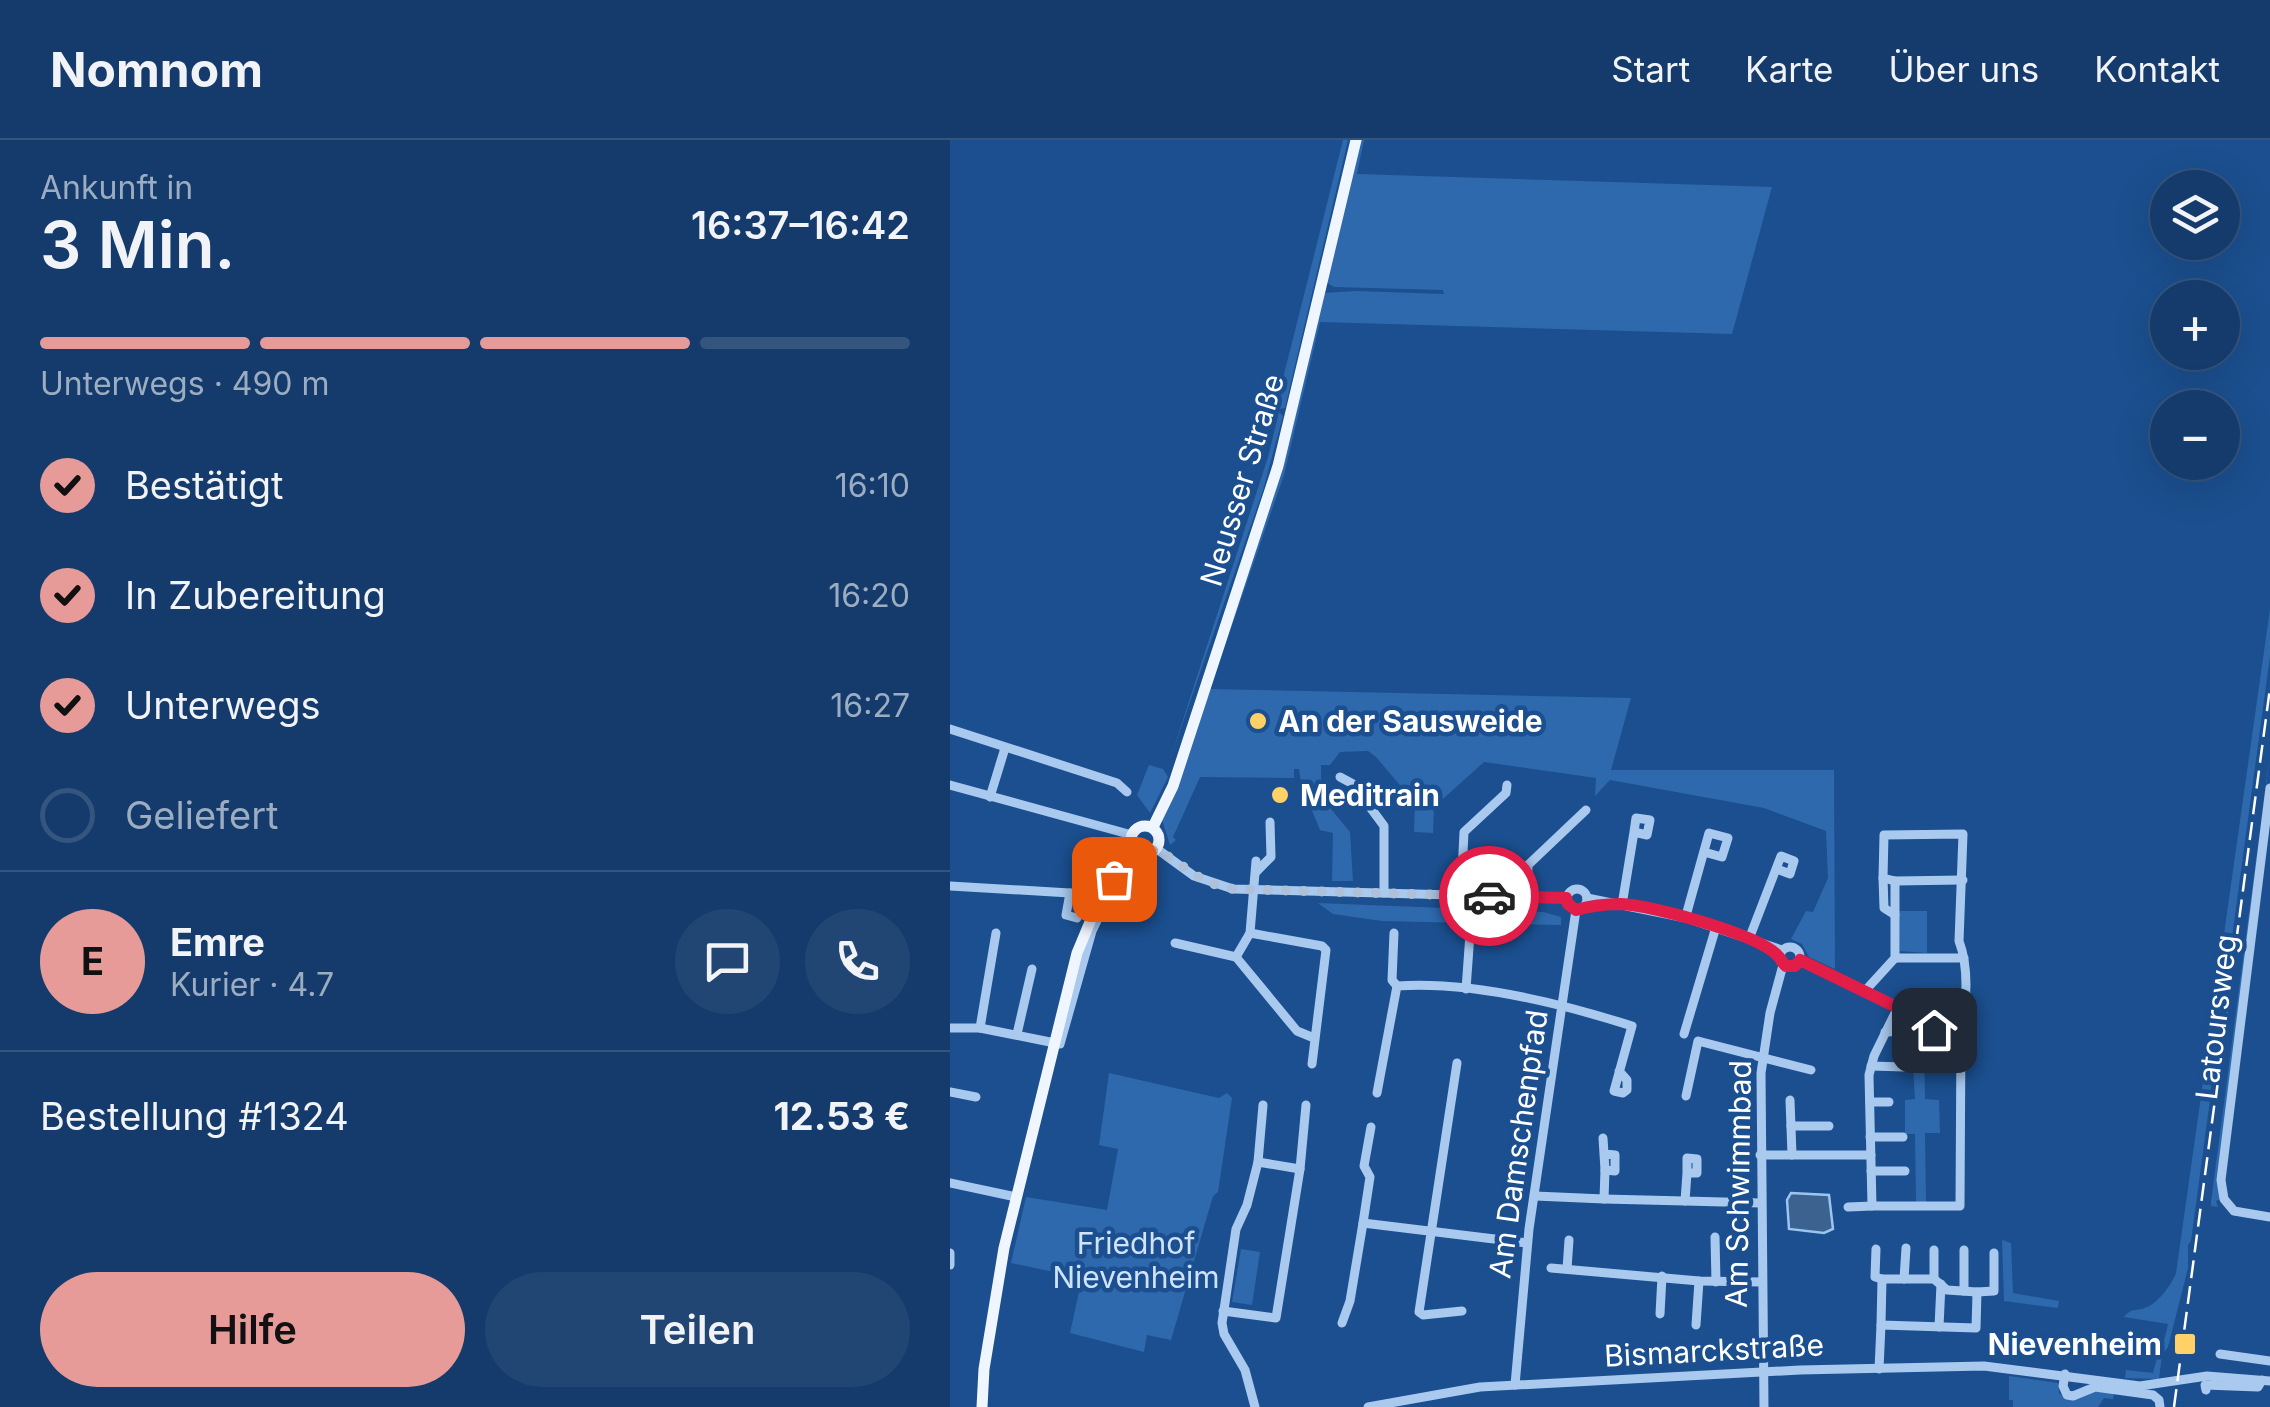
<!DOCTYPE html>
<html lang="de">
<head>
<meta charset="utf-8">
<style>
  body { margin:0; font-family:Inter,sans-serif; background:#214673; color:#f1f3f6; height:100vh; display:flex; flex-direction:column; font-size:38px; white-space:nowrap }
  * { box-sizing:border-box; margin:0 }
  p { font-size:32px; color:#9dadc1 }
  .icon { flex:none; width:55px; height:55px; fill:none; stroke:currentColor; stroke-width:2; stroke-linecap:round; stroke-linejoin:round }
  .map { position:relative; flex:1; overflow:hidden }
  .drawer { display:flex; flex-direction:column; background:#143b6b; width:950px }
  .drawer>* { flex:none }
  .buttons { position:absolute; left:1200px; top:30px; display:grid; gap:20px }
  .buttons a { display:grid; place-items:center; width:90px; height:90px; border-radius:50%; background:#143b6b; box-shadow:0 10px 40px #0002,0 0 0 2px #33557e; font-size:50px }
  .pin { position:absolute; display:grid; place-items:center; width:85px; height:85px; color:#fff; margin:-42px; border-radius:20px; box-shadow:0 5px 15px #0006 }
  .courier { position:absolute; display:grid; place-items:center; width:100px; height:100px; margin:-50px; border:8px solid #e11d48; border-radius:50%; background:#fff; color:#222; box-shadow:0 2px 12px #0007 }
  .headline em { font-style:normal; font-weight:600 }
  .headline div { display:flex; flex-direction:column-reverse }
  .headline { display:flex; align-items:center; justify-content:space-between; height:170px; padding:0 40px }
  h1 { font-size:65px; font-weight:600; line-height:75px }
  .bar { display:grid; grid-template-columns:repeat(4,1fr); gap:15px 10px; align-content:center; height:120px; padding:0 40px }
  .bar i { height:12px; border-radius:8px; background:#33557e }
  .bar .current { background:#e69b98 }
  .bar p { grid-column:span 4 }
  .line { display:flex; align-items:center; gap:25px; padding:0 40px; border-top:2px solid #33557e }
  .line div { flex:1 }
  .round { display:grid; place-items:center; flex:none; width:105px; height:105px; border-radius:52px; background:#214673 }
  ol { padding:0 40px; list-style:none }
  li { display:flex; align-items:center; gap:30px; height:110px }
  li p { margin-inline-start:auto }
  li .icon { padding:10px; border-radius:50%; background:#e69b98; color:#111; stroke-width:4 }
  li:last-child { color:#9dadc1 }
  li i { width:55px; height:55px; border:5px solid #33557e; border-radius:50% }
  .action { display:flex; gap:20px; margin-top:auto; padding:20px 40px }
  .action a { flex:1; height:115px; border-radius:60px; background:#e69b98; color:#111; font-size:40px; font-weight:600; line-height:115px; text-align:center }
  .action a+a { background:#214673; color:#f1f3f6 }
  header { display:flex; align-items:center; gap:60px; box-sizing:border-box; height:140px; padding:0 50px; background:#143b6b; border-bottom:2px solid #33557e }
  header strong { font-size:48px }
  nav { display:flex; gap:55px; margin-inline-start:auto; font-size:35px }
  main { display:flex; flex:1; min-height:0 }
  .map>svg:first-child { display:block }
  .green { fill:#2e69ad }
  .water { fill:#3c6290; stroke:#9cc4f0; stroke-width:2.5 }
  .lines { fill:none; stroke-linecap:round; stroke-linejoin:round }
  .minor { stroke:#a9c9ee; stroke-width:9 }
  .major { stroke:#f0f6ff; stroke-width:11 }
  .rail { stroke:#fff; stroke-width:2.5; stroke-dasharray:18 8; stroke-linecap:butt }
  .done { stroke:#afc1d8; stroke-width:10; stroke-dasharray:0 18 }
  .route { stroke:#e11d48; stroke-width:12 }
  .poi-dot { fill:#ffd166; stroke:#1b4f8f; stroke-width:4 }
  .labels { text-anchor:middle; dominant-baseline:central; stroke-width:9; stroke-linejoin:round; paint-order:stroke }
  .street-label { font-size:30px; fill:#fff; stroke:#1b4f8f }
  .poi-label { font-size:30px; font-weight:bold; fill:#fff; stroke:#1b4f8f; text-anchor:start }
  .park-label { font-size:30px; fill:#cfe3fa; stroke:#1b4f8f }
</style>
</head>
<body>
<header>
<strong>Nomnom</strong>
<nav><a>Start</a><a>Karte</a><a>Über uns</a><a>Kontakt</a></nav>
</header>
<main>
<section class="drawer">
<div class="headline"><div><h1>3 Min.</h1><p>Ankunft in</p></div><em>16:37–16:42</em></div>
<div class="bar"><i class="current"></i><i class="current"></i><i class="current"></i><i></i><p>Unterwegs · 490 m</p></div>
<ol>
<li><svg class="icon" aria-label="check" viewBox="0 0 24 24"><path d="M5 12l5 5 9-10"/></svg>Bestätigt<p>16:10</p></li>
<li><svg class="icon" aria-label="check" viewBox="0 0 24 24"><path d="M5 12l5 5 9-10"/></svg>In Zubereitung<p>16:20</p></li>
<li><svg class="icon" aria-label="check" viewBox="0 0 24 24"><path d="M5 12l5 5 9-10"/></svg>Unterwegs<p>16:27</p></li>
<li><i></i>Geliefert</li>
</ol>
<div class="line" style="height:180px"><b class="round" style="background:#e69b98;color:#111">E</b><div><b>Emre</b><p>Kurier · 4.7</p></div><a class="round"><svg class="icon" aria-label="chat" viewBox="0 0 24 24"><path d="M4 5h16v11H9l-5 4z"/></svg></a><a class="round"><svg class="icon" aria-label="phone" viewBox="0 0 24 24"><path d="M5 4h4l2 5-3 2q2 4 5 5l2-3 5 2v4C11 20 4 13 5 4z"/></svg></a></div>
<div class="line" style="height:130px"><div>Bestellung #1324</div><b>12.53 €</b></div>
<div class="action"><a>Hilfe</a><a>Teilen</a></div>
</section>
<div class="map">
<svg width="1320" height="1267" viewBox="0 0 1320 1267">
  <rect width="100%" height="100%" fill="#1b4f8f"/>
  <g class="green">
    <path d="M393,0H398L339,251L335,268L331,269L326,266Z"/>
    <path d="M409,0H414L407,34L822,47L782,194L370,182L334,335L260,549L681,558L661,630H884L885,829L859,817L852,804L841,799L856,771L863,772L878,738L876,691L814,668L660,640L645,656L646,638L534,622L484,667L483,693L464,692L465,663L426,617L418,611L390,612L380,625H371V638L377,650L372,658L400,692L403,741H382L383,693L370,690C362,668 351,652 349,629H344V638L250,637L223,697L226,700L220,705L212,680L234,625L373,153L406,151L494,154L493,150L384,147L376,142Z"/>
    <path d="M329,272L333,276L313,350L219,623L318,317Z"/>
    <path d="M1320,469V516L1241,1101L1238,1105V1128L1218,1207L1212,1215L1209,1239L1175,1238L1176,1230L1203,1233C1207,1215 1215,1202 1218,1184L1174,1177C1182,1167 1186,1172 1197,1167C1209,1162 1222,1144 1226,1133Z"/>
    <path d="M1320,613L1270,1059L1266,1061L1268,1067L1261,1066V1062Z"/>
    <path d="M199,625L213,629L218,637L200,673L187,655Z"/>
    <path d="M368,763L593,772L611,777V785L432,781L383,774Z"/>
    <path d="M949,771H977V813L950,811Z"/>
    <path d="M961,895H974L975,959L989,960L990,993H975L976,1063H966L965,994H955V960L965,959Z"/>
    <path d="M159,933L269,958L277,953L282,958L268,1052L263,1056L221,1200L197,1195L194,1212L120,1193L132,1138L61,1123L76,1057L157,1070L168,1009L149,1005Z"/>
    <path d="M1052,1100L1061,1103L1063,1153L1109,1161L1108,1168L1054,1161Z"/>
    <path d="M291,1109L310,1112L302,1165L282,1162Z"/>
    <path d="M1059,1236L1108,1243L1109,1253L1118,1260L1146,1250L1164,1254L1163,1259L1154,1258L1148,1267H1063V1260H1059Z"/>
  </g>
  <path class="water" d="M841,1053L879,1055L883,1089L874,1093L839,1089L837,1060Z"/>
  <g class="lines">
    <g class="minor">
      <path d="M0,589L167,643L177,652"/>
      <path d="M390,637L403,644L434,686V753"/>
      <path d="M0,645L182,695"/>
      <path d="M1320,648L1271,1040L1274,1059L1284,1071L1320,1077"/>
      <path d="M40,657L55,608"/>
      <path d="M207,709L244,736L283,749L617,758"/>
      <path d="M306,732L321,717L320,682"/>
      <path d="M933,738L934,768L945,775"/>
      <path d="M945,741L1013,740"/>
      <path d="M0,746L120,753L150,758"/>
      <circle cx="627" cy="759" r="10"/>
      <path d="M120,753L116,775L127,778"/>
      <path d="M511,755L514,692L556,653L557,645"/>
      <path d="M577,757L578,725L636,670"/>
      <path d="M637,758L736,778L832,810"/>
      <path d="M672,765L684,692L697,695L700,680L686,678L684,692"/>
      <path d="M736,778L737,772L759,693L778,698L772,717L754,712"/>
      <path d="M300,793L372,806L376,810L362,924"/>
      <path d="M444,793L442,840L447,846"/>
      <path d="M799,799L831,716L844,721L840,734L827,729"/>
      <path d="M225,803L286,817"/>
      <circle cx="840" cy="817" r="10"/>
      <path d="M286,817L347,891L364,898"/>
      <path d="M286,817L300,793L306,721"/>
      <path d="M945,818H1014"/>
      <path d="M850,820L975,881L984,890H1011"/>
      <path d="M516,849L520,794"/>
      <path d="M914,852L945,818V741L933,738L934,695L1013,694L1009,801C1019,827 1017,863 1011,890L1010,1066H922L919,935L924,916L947,869"/>
      <path d="M0,888H30L110,904L142,791L161,752L156,748"/>
      <path d="M30,888L46,793"/>
      <path d="M935,892L984,890"/>
      <path d="M67,894L82,829"/>
      <path d="M734,894L766,787"/>
      <path d="M507,923L469,1172L473,1175L512,1171"/>
      <path d="M921,926L954,927"/>
      <path d="M0,952L26,957"/>
      <path d="M427,953L447,846C520,841 613,864 682,886L664,951L673,953L677,950V940L669,931"/>
      <path d="M736,956L748,901L861,930"/>
      <path d="M840,960L842,1015"/>
      <path d="M920,962H939"/>
      <path d="M841,986H879"/>
      <path d="M920,997H953"/>
      <path d="M653,998L655,1030L665,1031V1015L655,1014"/>
      <path d="M810,1015H921"/>
      <path d="M308,1022L350,1029"/>
      <path d="M921,1031H955"/>
      <path d="M737,1033V1018L747,1019V1033H737L735,1061L811,1063"/>
      <path d="M0,1043L66,1057"/>
      <path d="M585,1056L654,1059L655,1030"/>
      <path d="M654,1059L735,1061"/>
      <path d="M898,1067L922,1066"/>
      <path d="M413,1083L577,1103"/>
      <path d="M765,1097L766,1142"/>
      <path d="M926,1109L925,1137L932,1139"/>
      <path d="M1014,1110V1151"/>
      <path d="M0,1113V1125"/>
      <path d="M601,1128L749,1141L811,1142"/>
      <path d="M617,1129L619,1100"/>
      <path d="M932,1139H984L997,1150L1027,1152L1026,1188L931,1185Z"/>
      <path d="M954,1139L956,1108"/>
      <path d="M984,1139V1110"/>
      <path d="M1027,1152L1044,1151V1113"/>
      <path d="M273,1171L326,1178L350,1029L356,965"/>
      <path d="M710,1174L712,1136"/>
      <path d="M392,1183L400,1161L413,1083L420,1037L414,1026L421,987"/>
      <path d="M746,1185L749,1141"/>
      <path d="M989,1187L991,1144"/>
      <path d="M1270,1214L1320,1221"/>
      <path d="M929,1229L931,1185"/>
      <path d="M1115,1234L1113,1246L1117,1255L1123,1256L1145,1247L1203,1255L1209,1260L1210,1267"/>
      <path d="M565,1245L579,1089L626,770"/>
      <path d="M1256,1250L1255,1245L1308,1247L1312,1240"/>
      <path d="M305,1267L295,1230L274,1194L272,1183L286,1089L297,1065L308,1022L313,965"/>
      <path d="M418,1267L530,1247L850,1230L1034,1226L1190,1246L1257,1236L1320,1241"/>
      <path d="M814,1267L811,933L820,873L833,825"/>
    </g>
    <g class="major">
      <circle cx="195" cy="700" r="14"/>
      <path d="M203,687L223,646L328,326L406,0"/>
      <path d="M32,1267L34,1229L54,1108L127,813L150,758L186,711"/>
    </g>
    <path class="rail" d="M1224,1267L1320,548"/>
  </g>
  <g class="lines">
    <path class="done" d="M164,739L186,711L197,714L207,709L256,742L283,749L539,756"/>
    <path class="route" d="M539,756L616,758L618,764L626,770C640,766 655,764 671,764C701,765 807,794 827,815C831,818 832,823 836,826H845L850,820L975,881L984,890"/>
  </g>
  <g class="poi-dot">
    <circle cx="308" cy="581" r="10"/>
    <circle cx="330" cy="655" r="10"/>
    <rect x="1223" y="1192" width="24" height="24" rx="5"/>
  </g>
  <g class="labels">
    <g class="street-label">
      <text transform="translate(292 340) rotate(-73)">Neusser Straße</text>
      <text transform="translate(1266 877) rotate(-83)">Latoursweg</text>
      <text transform="translate(568 1004) rotate(-82)">Am Damschenpfad</text>
      <text transform="translate(788 1044) rotate(-89)">Am Schwimmbad</text>
      <text transform="translate(764 1210) rotate(-3)">Bismarckstraße</text>
    </g>
    <g class="poi-label">
      <text x="328" y="581">An der Sausweide</text>
      <text x="350" y="655">Meditrain</text>
      <text x="1212" y="1204" text-anchor="end">Nievenheim</text>
    </g>
    <g class="park-label">
      <text x="186" y="1103">Friedhof<tspan x="186" dy="34">Nievenheim</tspan></text>
    </g>
  </g>
</svg>
<div class="buttons">
<a><svg class="icon" aria-label="layers" viewBox="0 0 24 24"><path d="M12 4l9 5-9 5-9-5zM3 14l9 5 9-5"/></svg></a>
<a>+</a>
<a>−</a>
</div>
<div class="pin" style="left:164px;top:739px;background:#ea580c"><svg class="icon" aria-label="bag" viewBox="0 0 24 24"><path d="M5 8h14l-1 12H6zM9 8a3 3 0 0 1 6 0"/></svg></div>
<div class="pin" style="left:984px;top:890px;background:#1f2937"><svg class="icon" aria-label="home" viewBox="0 0 24 24"><path d="M3 11l9-7 9 7M6 9v11h12V9"/></svg></div>
<div class="courier" style="left:539px;top:756px"><svg class="icon" aria-label="car" viewBox="0 0 24 24"><path d="M5 17H2v-5l4-1 3-4h7l3 4 3 1v5h-3M9 17h6M6 11h13"/><circle cx="7" cy="17" r="2"/><circle cx="17" cy="17" r="2"/></svg></div>
</div>
</main>
</body>
</html>
